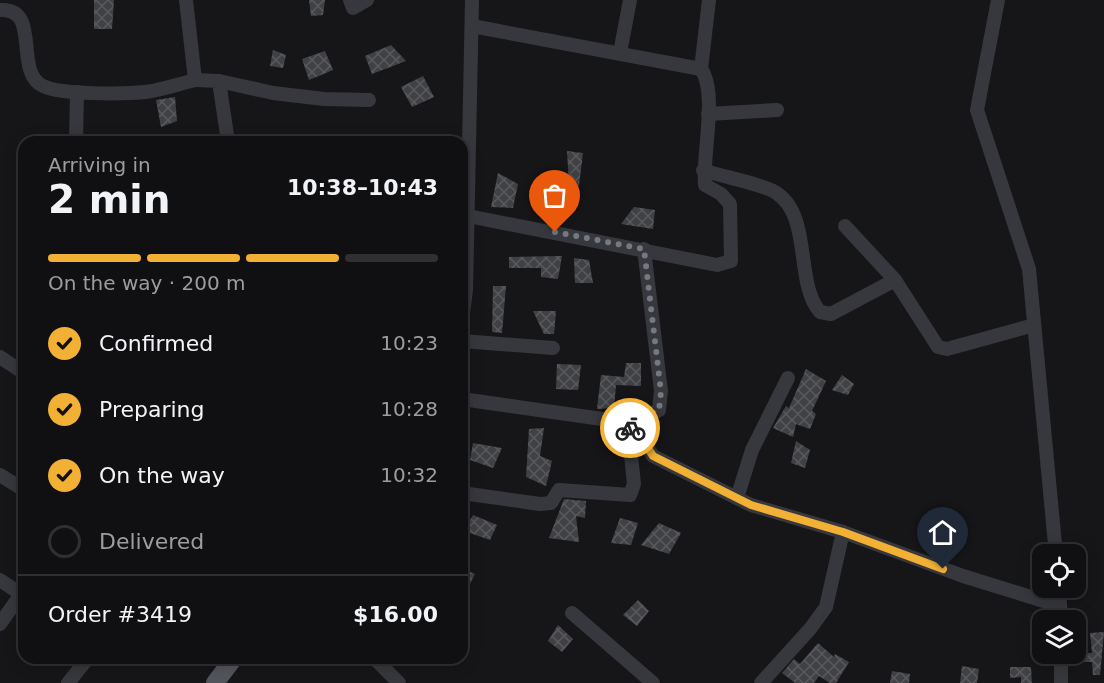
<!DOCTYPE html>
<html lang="en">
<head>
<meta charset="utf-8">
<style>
  body { margin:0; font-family:"DejaVu Sans",sans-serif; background:#19191b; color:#f1f3f6; height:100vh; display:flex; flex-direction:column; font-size:22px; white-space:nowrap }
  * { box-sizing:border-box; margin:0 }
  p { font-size:20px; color:#9c9d9f }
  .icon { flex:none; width:33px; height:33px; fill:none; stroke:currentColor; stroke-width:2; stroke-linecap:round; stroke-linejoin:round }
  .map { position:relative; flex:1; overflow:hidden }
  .side { position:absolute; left:18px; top:136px; width:450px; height:528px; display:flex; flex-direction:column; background:#101012; border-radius:18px; box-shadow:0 3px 15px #0003,0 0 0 2px #303032 }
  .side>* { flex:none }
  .controls { position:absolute; left:1032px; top:544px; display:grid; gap:12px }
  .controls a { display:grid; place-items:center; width:54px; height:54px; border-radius:12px; background:#101012; box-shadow:0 3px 15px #0003,0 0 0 2px #303032; font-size:30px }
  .pin { position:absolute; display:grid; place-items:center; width:51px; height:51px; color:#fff; margin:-62px -26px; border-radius:50% 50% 50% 0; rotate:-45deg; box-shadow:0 0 6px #0007 }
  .pin .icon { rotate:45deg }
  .courier { position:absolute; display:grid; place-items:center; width:60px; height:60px; margin:-30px; border:4px solid #f2b134; border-radius:50%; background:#fff; color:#222; box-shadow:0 2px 8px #0007 }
  .headline em { font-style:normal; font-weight:700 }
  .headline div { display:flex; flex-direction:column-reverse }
  .headline { display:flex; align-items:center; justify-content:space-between; height:102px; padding:0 30px }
  h1 { font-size:39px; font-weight:700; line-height:45px }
  .bar { display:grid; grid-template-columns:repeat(4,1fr); gap:9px 6px; align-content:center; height:72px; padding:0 30px }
  .bar i { height:8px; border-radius:4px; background:#303032 }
  .bar .current { background:#f2b134 }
  .bar p { grid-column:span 4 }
  .line { display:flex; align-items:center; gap:15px; padding:0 30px; border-top:2px solid #303032 }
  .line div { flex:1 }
  ol { padding:0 30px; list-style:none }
  li { display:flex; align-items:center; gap:18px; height:66px }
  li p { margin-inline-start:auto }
  li .icon { padding:6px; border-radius:50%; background:#f2b134; color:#111; stroke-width:4 }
  li:last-child { color:#9c9d9f }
  li i { width:33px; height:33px; border:3px solid #303032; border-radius:50% }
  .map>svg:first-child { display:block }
  .building { fill:url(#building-cross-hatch) }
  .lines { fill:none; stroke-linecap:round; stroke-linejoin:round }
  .minor { stroke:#37383d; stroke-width:14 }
  .major { stroke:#53555c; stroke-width:18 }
  .done { stroke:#757880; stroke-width:6; stroke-dasharray:0 10.8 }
  .route { stroke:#f2b134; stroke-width:8 }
</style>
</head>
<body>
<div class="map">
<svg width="1104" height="683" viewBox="0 0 1104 683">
  <defs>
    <pattern id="building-cross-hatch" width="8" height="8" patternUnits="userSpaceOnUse" patternTransform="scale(1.5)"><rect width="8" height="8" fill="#404145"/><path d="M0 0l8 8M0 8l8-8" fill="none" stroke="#595a5e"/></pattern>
  </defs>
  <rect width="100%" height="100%" fill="#161618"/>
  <g class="building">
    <path d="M94,0H114L112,29H94Z"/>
    <path d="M309,0H325L323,15L311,16Z"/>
    <path d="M391,45L406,61L372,74L365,56Z"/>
    <path d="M273,50L286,55L283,68L270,66Z"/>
    <path d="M325,51L333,70L309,80L302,59Z"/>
    <path d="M423,76L434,97L412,107L401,87Z"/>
    <path d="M175,97L177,121L161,127L156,100Z"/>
    <path d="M567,151L583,153L579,186L569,185Z"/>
    <path d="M498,173L518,184L513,208L491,207Z"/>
    <path d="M634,207L655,210L653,229L621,224Z"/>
    <path d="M562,256L558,279L541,277V268H509V257Z"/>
    <path d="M574,258L589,260L593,283H575Z"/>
    <path d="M493,286H506L502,333L492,332Z"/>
    <path d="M533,311H556L554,334H544Z"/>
    <path d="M626,363H641V386L616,385L614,408L597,409L601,375L624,377Z"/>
    <path d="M557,364L581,365L578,390L556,389Z"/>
    <path d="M806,369L826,381L812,411L816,414L810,429L796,424L793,437L773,428L786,406L789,408Z"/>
    <path d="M842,375L854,384L848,395L832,390Z"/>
    <path d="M544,428L540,456L552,461L546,486L526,477L529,429Z"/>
    <path d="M796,441L810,450L805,468L791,463Z"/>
    <path d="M473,443L502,448L493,468L470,460Z"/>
    <path d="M564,499L586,501L585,518L576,516L579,542L549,538Z"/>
    <path d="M473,515L497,525L490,540L464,531Z"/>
    <path d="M620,518L638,523L631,545L611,543Z"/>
    <path d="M659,523L681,533L669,554L641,545Z"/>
    <path d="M462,568L475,574L462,600Z"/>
    <path d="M638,600L649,611L637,626L623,615Z"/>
    <path d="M558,625L573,639L562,652L548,641Z"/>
    <path d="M1104,632L1100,675H1093L1092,662H1079V653H1092L1090,633Z"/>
    <path d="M818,643L834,657L835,654L849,662L836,683H830L819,676L814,683H795L782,673L794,659L800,664Z"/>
    <path d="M962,666L979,669L977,683H960Z"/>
    <path d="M1010,667H1031L1032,683H1021V677L1010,678Z"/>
    <path d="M892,671L910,674L909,683H890Z"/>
  </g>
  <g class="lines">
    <g class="minor">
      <path d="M186,0L195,80L219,81L228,142"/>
      <path d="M350,0L353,8L367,0"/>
      <path d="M998,0L977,110L1029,269L1056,555"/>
      <path d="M0,10C42,7 13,72 43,86C61,95 124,94 145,92C161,90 179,84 195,80"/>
      <path d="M620,53L630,0"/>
      <path d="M701,69L709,0"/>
      <path d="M219,81L273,93L324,99L369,100"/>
      <path d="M708,114L777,110"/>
      <path d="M76,142L77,92"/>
      <path d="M703,170C723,177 759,183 775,192C813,215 794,282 820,312L831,314L895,280"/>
      <path d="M468,216L717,265L731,261L730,204L721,194L705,185C702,155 718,92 701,69L472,26"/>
      <path d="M845,226L895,280L938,347L947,349L1034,325"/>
      <path d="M462,321L466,290L472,0"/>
      <path d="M462,341L553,348"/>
      <path d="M0,357L24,373"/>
      <path d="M462,399L609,420L637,431L653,456L751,505L843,532L963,576L1060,606"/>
      <path d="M0,475L24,490"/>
      <path d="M462,493L540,504L551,503L559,490L630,495L634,484L628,427L659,410L661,391L644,249"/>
      <path d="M737,498L752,450L788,378"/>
      <path d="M0,580L21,594"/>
      <path d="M1059,588L1061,621"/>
      <path d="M572,613L653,683"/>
      <path d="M0,624L24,590"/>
      <path d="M1061,654V683"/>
      <path d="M374,658L399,683"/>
      <path d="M68,683L88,658"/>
      <path d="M761,683L810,629L826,607L843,532"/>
    </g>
    <path class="major" d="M215,683L234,658"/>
  </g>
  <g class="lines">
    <path class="done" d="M555,232L644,249L661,392L659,410L628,427L630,428"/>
    <path class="route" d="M630,428L637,431L653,456L751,505L843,532L943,569"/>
  </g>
</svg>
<div class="controls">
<a><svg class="icon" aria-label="locate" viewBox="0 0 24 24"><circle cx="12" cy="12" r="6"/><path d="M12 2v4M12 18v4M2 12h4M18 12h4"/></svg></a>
<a><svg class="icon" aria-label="layers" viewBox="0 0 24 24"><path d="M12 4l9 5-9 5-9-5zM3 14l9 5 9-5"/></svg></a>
</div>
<div class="pin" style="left:555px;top:232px;background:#ea580c"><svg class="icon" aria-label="bag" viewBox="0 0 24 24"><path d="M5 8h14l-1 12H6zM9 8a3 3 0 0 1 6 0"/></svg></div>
<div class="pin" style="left:943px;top:569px;background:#1f2937"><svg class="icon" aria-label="home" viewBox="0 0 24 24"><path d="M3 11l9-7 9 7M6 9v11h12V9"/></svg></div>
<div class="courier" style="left:630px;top:428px"><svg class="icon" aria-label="bike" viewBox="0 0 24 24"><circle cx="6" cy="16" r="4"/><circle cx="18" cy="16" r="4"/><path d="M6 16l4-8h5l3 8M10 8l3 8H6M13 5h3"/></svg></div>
<section class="side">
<div class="headline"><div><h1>2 min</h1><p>Arriving in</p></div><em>10:38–10:43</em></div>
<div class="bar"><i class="current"></i><i class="current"></i><i class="current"></i><i></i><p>On the way · 200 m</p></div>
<ol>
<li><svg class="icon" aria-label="check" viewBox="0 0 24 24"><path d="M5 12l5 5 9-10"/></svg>Confirmed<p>10:23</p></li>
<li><svg class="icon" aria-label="check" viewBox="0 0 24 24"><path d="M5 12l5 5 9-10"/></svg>Preparing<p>10:28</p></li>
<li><svg class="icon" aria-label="check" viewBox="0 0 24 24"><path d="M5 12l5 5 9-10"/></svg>On the way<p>10:32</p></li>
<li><i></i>Delivered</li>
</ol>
<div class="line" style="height:78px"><div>Order #3419</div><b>$16.00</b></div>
</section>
</div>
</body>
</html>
